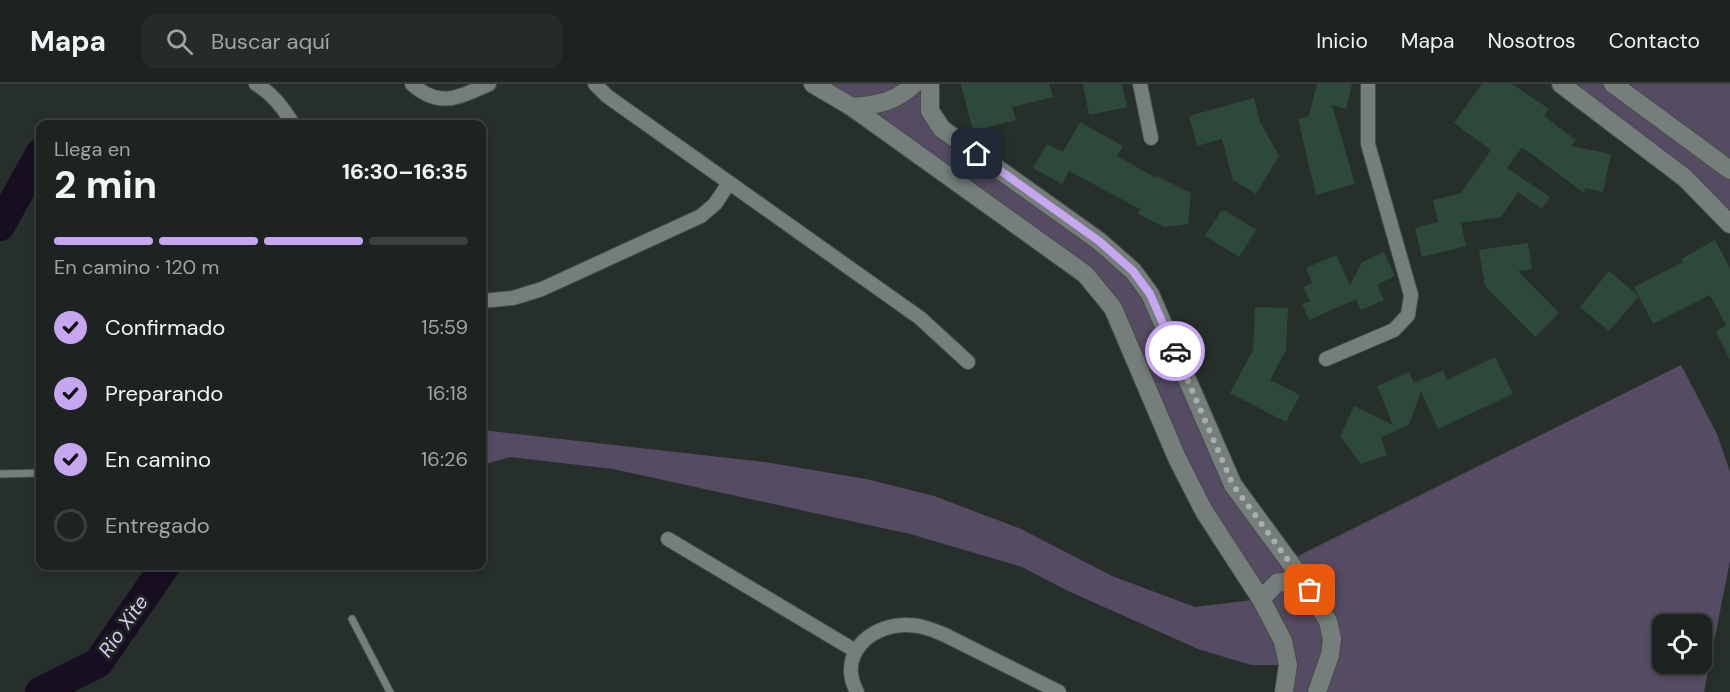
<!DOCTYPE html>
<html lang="es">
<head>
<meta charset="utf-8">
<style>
  body { margin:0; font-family:"DM Sans",sans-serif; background:#252b29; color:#f1f3f6; height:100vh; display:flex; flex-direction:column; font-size:22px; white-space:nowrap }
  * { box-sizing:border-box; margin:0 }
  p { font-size:20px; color:#a0a4a5 }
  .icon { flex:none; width:33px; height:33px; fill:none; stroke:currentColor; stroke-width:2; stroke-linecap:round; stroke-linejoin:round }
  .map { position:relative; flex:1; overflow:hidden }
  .drawer { position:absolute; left:36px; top:36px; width:450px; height:450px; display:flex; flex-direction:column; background:#1d2320; border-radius:12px; box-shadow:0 3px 9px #0003,0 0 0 2px #3b403e }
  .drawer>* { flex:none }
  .controls { position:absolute; left:1652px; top:530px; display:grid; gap:12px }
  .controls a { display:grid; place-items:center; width:60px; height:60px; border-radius:12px; background:#1d2320; box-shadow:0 3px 9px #0003,0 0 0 2px #3b403e; font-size:30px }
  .pin { position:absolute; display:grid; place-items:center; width:51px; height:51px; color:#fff; margin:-26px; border-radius:12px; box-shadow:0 3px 9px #0006 }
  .courier { position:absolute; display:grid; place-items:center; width:60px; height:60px; margin:-30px; border:4px solid #c6a6f0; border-radius:50%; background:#fff; color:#222; box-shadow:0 2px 8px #0007 }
  .head em { font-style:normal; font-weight:700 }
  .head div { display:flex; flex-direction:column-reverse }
  .head { display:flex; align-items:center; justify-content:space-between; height:102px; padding:0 18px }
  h1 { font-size:39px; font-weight:700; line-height:45px }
  .bar { display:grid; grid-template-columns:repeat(4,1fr); gap:9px 6px; align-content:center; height:72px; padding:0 18px }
  .bar i { height:8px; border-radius:4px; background:#3b403e }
  .bar .active { background:#c6a6f0 }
  .bar p { grid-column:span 4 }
  ol { padding:0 18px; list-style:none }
  li { display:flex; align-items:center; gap:18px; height:66px }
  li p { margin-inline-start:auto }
  li .icon { padding:6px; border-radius:50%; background:#c6a6f0; color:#111; stroke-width:4 }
  li:last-child { color:#a0a4a5 }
  li i { width:33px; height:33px; border:3px solid #3b403e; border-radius:50% }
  header { display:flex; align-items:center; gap:36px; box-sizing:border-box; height:84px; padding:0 30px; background:#1d2320; border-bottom:2px solid #3b403e }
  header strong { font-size:28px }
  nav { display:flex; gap:33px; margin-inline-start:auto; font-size:21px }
  .search { width:420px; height:54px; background:#252b29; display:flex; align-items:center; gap:15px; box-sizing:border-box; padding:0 21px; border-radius:12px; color:#a0a4a5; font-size:22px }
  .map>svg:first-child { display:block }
  .green { fill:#554b63; fill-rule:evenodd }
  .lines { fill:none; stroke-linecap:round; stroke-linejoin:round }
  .river { stroke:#170e22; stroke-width:30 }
  .building { fill:#2d493b }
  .lane-casing { stroke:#454c48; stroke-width:9 }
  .street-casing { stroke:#454c48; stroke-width:16 }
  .secondary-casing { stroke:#454c48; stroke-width:20 }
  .lane { stroke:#757e7a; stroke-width:7 }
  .street { stroke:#757e7a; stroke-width:14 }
  .secondary { stroke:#757e7a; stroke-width:18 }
  .done { stroke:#a8aeac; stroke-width:6; stroke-dasharray:0 10.8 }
  .route { stroke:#c6a6f0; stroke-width:8 }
  .labels { text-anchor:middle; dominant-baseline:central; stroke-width:6; stroke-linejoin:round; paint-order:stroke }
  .water-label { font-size:20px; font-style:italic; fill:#dac6f7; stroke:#1e2521 }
</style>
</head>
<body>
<header>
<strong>Mapa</strong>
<div class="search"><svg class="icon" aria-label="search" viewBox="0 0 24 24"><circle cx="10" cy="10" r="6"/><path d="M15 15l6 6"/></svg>Buscar aquí</div>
<nav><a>Inicio</a><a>Mapa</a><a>Nosotros</a><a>Contacto</a></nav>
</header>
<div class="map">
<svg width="1730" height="608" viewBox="0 0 1730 608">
  <rect width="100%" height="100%" fill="#272f2b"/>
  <g class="green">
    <path d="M816,0H929V28L1133,187L1233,401L1288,477L1681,281L1717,350L1730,388V477L1704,608H1284L1288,581H1251L1198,565L1066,506L1022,483L910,450L613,385L510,373L482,381V346L765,378L866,395L934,412L1021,445L1112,492L1195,523L1260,515L1204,427L1130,259L1085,190ZM1662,540H1701V579H1662Z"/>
    <path d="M1560,0H1730V140Z"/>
  </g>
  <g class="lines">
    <g class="river">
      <path d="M0,142L40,70"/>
      <path d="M40,608L98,579L165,482"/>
    </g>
  </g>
  <g class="building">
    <path d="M961,0H1049L1053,13L1012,23L1016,36L973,47Z"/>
    <path d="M1083,0H1122L1127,23L1089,31Z"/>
    <path d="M1317,0H1352L1346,25L1332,21L1355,100L1316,111L1298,35L1309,32Z"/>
    <path d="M1482,0H1512L1549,25L1544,32L1576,56L1571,62L1611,70L1603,108L1585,104L1584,109L1522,63L1507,84L1550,113L1542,125L1518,108L1501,133L1461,139L1466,162L1422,173L1415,144L1438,138L1433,116L1461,109L1491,66L1454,39Z"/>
    <path d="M1254,14L1260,38L1279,72L1256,110L1233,96L1222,55L1197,62L1189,32Z"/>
    <path d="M1080,38L1123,62L1117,72L1156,94L1157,92L1191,109L1188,140L1164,143L1138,130L1140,125L1069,87L1062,100L1033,84L1047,60L1063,68Z"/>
    <path d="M1221,127H1226L1256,146L1239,173L1205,152Z"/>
    <path d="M1715,156L1730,184V276L1716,247L1726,241L1710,211L1653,240L1634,203L1683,178L1681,175Z"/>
    <path d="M1528,159L1532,185L1518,187L1559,229L1535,253L1485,202L1479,166Z"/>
    <path d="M1384,168L1395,192L1377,201L1384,216L1361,226L1356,215L1309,236L1302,220L1310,217L1303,203L1312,199L1306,184L1336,171L1350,201L1362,178Z"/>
    <path d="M1609,187L1639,212L1609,247L1580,223Z"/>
    <path d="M1255,223L1288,224L1286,266L1270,296L1300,311L1286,338L1230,309L1253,266Z"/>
    <path d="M1495,273L1513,310L1438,345L1421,307L1409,341L1381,353L1387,371L1361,380L1340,352L1354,322L1393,341L1377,302L1409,288L1414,299L1443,286L1447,296Z"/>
  </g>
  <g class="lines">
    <g class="lane-casing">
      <g id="lane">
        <path d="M0,390L40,389"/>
        <path d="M352,535L390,608"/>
      </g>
    </g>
    <g class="street-casing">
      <g id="street">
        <path d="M256,0C273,10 283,24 293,40"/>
        <path d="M412,0C440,25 459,13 489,0"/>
        <path d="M595,0L607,12L920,234L968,278"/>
        <path d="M1140,0L1151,54"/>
        <path d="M482,217L513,214L542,205L701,132L715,120L729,99"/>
        <path d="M1326,275L1394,246L1408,231L1411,211L1368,60V0"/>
        <path d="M668,455L854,566"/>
        <path d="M857,608C837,571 870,540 908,541C921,541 933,546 945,551L1059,608"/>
      </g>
    </g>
    <g class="secondary-casing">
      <g id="secondary">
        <path d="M813,0L852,23L1085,190L1113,224L1177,374L1204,427L1261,515L1283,557L1288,581L1284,608"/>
        <path d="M930,0V27L942,45L1099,157L1133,187L1150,210L1233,401L1302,495L1328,537L1332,555L1330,571L1317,608"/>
        <path d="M1561,0L1685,94L1730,140"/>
        <path d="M1613,0L1730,86"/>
        <path d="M852,23C877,21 896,18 914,0"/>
        <path d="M1261,515L1277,499L1302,495"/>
      </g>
    </g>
    <use href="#lane" class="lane"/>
    <use href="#street" class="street"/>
    <use href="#secondary" class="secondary"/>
  </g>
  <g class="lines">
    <path class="done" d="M1175,267L1233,401L1310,506"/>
    <path class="route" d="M977,70L1099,157L1133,187L1150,210L1175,267"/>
  </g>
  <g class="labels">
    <g class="water-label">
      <text transform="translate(123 542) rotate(-55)">Rio Xite</text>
    </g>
  </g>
</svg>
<div class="controls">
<a><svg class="icon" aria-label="locate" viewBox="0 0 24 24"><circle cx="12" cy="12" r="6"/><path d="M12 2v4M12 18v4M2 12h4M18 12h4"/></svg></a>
</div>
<div class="pin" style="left:1310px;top:506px;background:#ea580c"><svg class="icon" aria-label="bag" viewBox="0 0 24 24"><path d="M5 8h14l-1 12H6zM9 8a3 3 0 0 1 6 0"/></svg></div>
<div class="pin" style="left:977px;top:70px;background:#1f2937"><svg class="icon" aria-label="home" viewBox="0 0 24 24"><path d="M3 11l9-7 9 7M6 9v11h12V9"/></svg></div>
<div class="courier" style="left:1175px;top:267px"><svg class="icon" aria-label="car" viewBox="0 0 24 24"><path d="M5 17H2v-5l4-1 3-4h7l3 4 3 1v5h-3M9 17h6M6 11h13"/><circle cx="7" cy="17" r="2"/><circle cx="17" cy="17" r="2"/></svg></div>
<section class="drawer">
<div class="head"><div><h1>2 min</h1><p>Llega en</p></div><em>16:30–16:35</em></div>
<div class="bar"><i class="active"></i><i class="active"></i><i class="active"></i><i></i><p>En camino · 120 m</p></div>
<ol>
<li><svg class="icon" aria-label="check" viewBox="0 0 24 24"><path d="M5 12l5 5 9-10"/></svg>Confirmado<p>15:59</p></li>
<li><svg class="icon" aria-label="check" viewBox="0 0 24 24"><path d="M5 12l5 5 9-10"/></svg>Preparando<p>16:18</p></li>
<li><svg class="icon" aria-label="check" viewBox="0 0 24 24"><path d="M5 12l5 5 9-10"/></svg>En camino<p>16:26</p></li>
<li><i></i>Entregado</li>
</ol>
</section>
</div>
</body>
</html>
